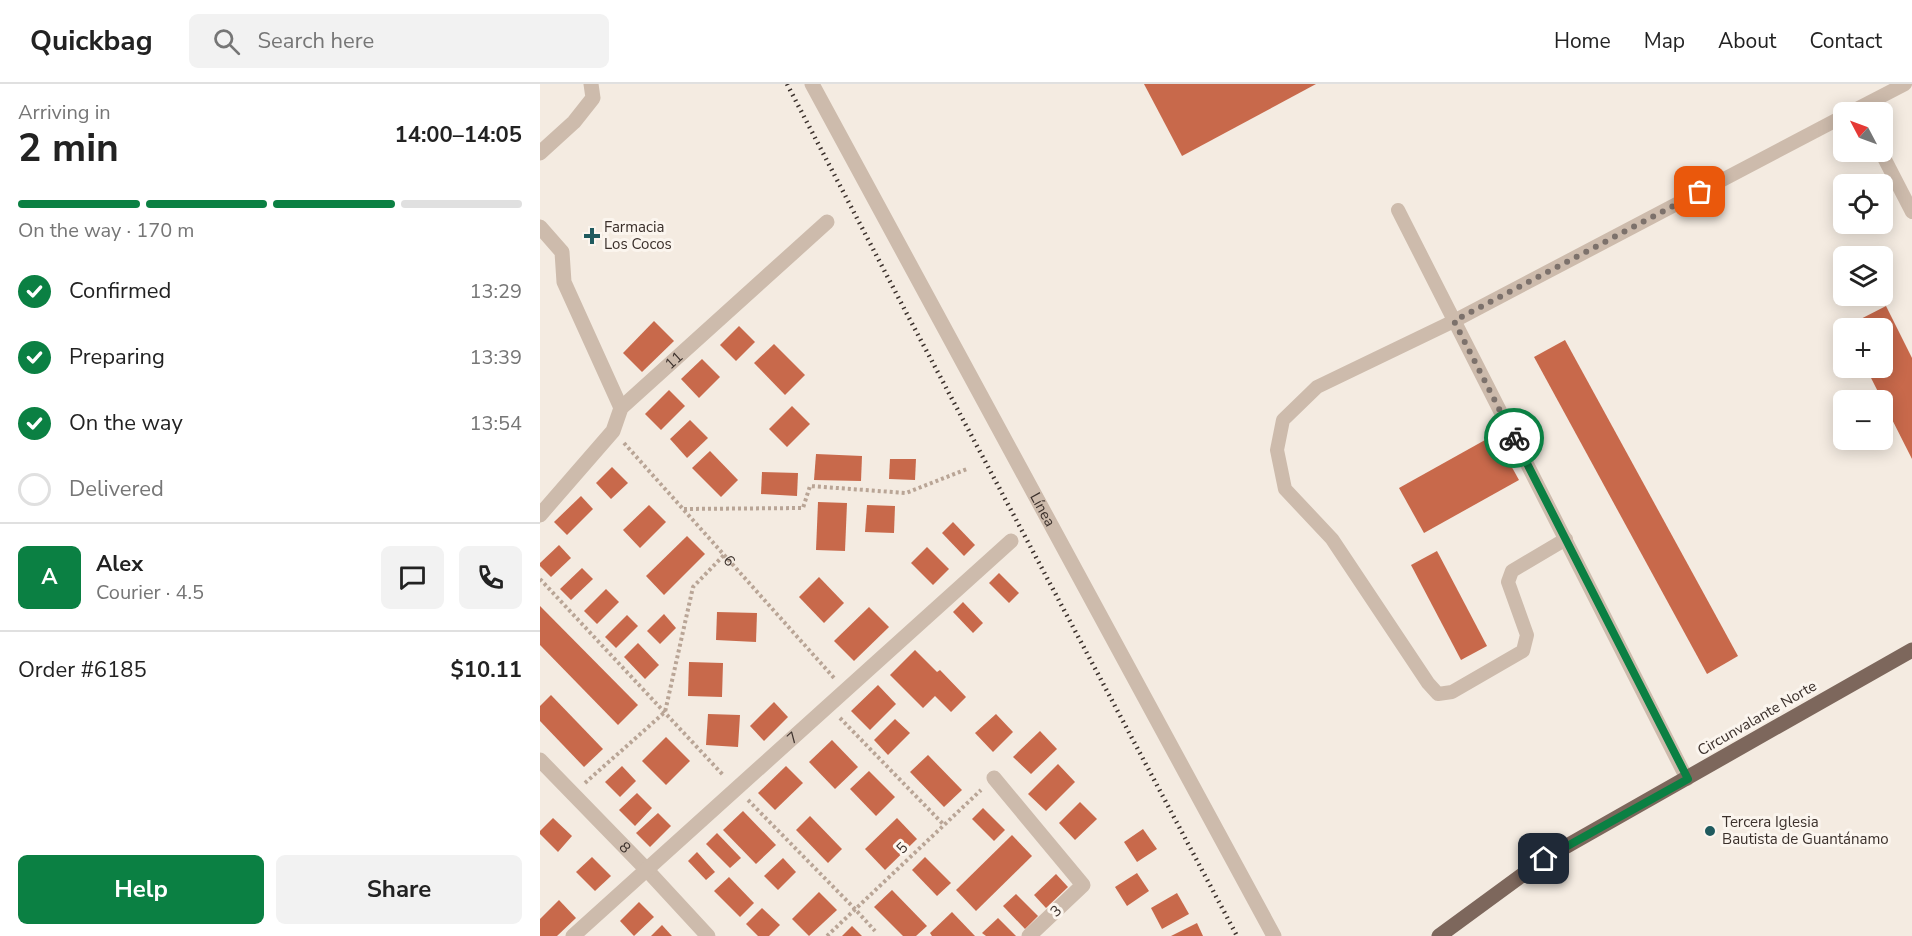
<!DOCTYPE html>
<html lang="en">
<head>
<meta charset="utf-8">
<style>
  body { margin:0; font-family:"Nunito Sans",sans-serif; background:#f2f2f2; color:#222; height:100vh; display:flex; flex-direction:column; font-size:22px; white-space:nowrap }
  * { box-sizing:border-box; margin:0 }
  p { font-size:20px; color:#767676 }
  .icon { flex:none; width:33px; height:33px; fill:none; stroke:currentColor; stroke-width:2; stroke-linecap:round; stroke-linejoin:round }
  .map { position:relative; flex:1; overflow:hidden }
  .drawer { display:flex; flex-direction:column; background:#fff; width:540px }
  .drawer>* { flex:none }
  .needle { width:39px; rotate:311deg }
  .buttons { position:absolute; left:1293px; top:18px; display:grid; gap:12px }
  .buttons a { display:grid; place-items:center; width:60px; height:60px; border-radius:9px; background:#fff; box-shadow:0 3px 15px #0003; font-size:30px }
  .pin { position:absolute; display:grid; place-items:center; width:51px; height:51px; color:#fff; margin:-26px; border-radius:12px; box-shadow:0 3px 9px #0006 }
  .courier { position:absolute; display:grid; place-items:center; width:60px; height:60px; margin:-30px; border:4px solid #0b8043; border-radius:50%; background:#fff; color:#222; box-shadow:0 2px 8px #0007 }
  .overview em { font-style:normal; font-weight:700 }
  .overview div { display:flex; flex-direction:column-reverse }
  .overview { display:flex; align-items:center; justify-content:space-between; height:102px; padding:0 18px }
  h1 { font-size:39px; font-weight:700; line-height:45px }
  .bar { display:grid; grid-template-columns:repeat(4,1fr); gap:9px 6px; align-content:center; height:72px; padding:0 18px }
  .bar i { height:8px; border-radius:4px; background:#e0e0e0 }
  .bar .on { background:#0b8043 }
  .bar p { grid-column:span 4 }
  .line { display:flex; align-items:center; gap:15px; padding:0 18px; border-top:2px solid #e0e0e0 }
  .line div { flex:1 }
  .round { display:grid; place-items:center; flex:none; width:63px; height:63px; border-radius:9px; background:#f2f2f2 }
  ol { padding:0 18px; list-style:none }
  li { display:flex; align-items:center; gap:18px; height:66px }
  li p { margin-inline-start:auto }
  li .icon { padding:6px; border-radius:50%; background:#0b8043; color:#fff; stroke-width:4 }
  li:last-child { color:#767676 }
  li i { width:33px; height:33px; border:3px solid #e0e0e0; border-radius:50% }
  .button { display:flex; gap:12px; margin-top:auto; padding:12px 18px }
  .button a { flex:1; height:69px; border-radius:9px; background:#0b8043; color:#fff; font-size:24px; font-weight:700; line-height:69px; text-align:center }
  .button a+a { background:#f2f2f2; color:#222 }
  header { display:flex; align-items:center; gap:36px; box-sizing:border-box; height:84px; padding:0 30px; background:#fff; border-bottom:2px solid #e0e0e0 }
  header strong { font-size:28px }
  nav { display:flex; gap:33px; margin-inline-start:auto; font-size:21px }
  .search { width:420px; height:54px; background:#f2f2f2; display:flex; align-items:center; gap:15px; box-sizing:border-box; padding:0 21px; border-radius:9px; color:#767676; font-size:22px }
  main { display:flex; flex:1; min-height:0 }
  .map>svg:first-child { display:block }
  .building { fill:#c8694b }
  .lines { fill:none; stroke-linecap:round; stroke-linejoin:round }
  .path { stroke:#b9a596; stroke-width:4; stroke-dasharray:3 3; stroke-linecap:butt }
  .lane { stroke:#cdbbac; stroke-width:14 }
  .street { stroke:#cdbbac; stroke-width:15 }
  .primary { stroke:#7d675c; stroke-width:15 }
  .rail { stroke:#3b302b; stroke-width:4.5; stroke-dasharray:1.5 4.5; stroke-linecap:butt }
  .done { stroke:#7c716b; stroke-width:6; stroke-dasharray:0 10.8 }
  .route { stroke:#0b8043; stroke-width:8 }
  .poi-dot { fill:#1f5a5e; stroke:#fbf5ee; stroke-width:2 }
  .labels { text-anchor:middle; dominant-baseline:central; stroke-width:6; stroke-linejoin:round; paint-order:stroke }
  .poi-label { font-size:15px; fill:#3b302b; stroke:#fbf5ee; text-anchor:start }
  .street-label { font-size:15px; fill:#3b302b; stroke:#fbf5ee }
</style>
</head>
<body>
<header>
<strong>Quickbag</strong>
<div class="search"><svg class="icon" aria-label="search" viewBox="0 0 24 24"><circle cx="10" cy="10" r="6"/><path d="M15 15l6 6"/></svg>Search here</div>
<nav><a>Home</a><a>Map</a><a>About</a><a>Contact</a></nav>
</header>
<main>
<section class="drawer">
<div class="overview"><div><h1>2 min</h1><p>Arriving in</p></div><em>14:00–14:05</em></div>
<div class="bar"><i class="on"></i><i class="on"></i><i class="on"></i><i></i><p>On the way · 170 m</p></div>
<ol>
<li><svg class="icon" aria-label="check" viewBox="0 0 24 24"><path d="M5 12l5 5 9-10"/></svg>Confirmed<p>13:29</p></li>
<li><svg class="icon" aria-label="check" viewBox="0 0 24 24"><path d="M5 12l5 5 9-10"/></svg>Preparing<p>13:39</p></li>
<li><svg class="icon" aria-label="check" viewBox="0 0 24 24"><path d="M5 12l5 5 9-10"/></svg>On the way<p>13:54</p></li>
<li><i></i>Delivered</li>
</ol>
<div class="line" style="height:108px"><b class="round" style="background:#0b8043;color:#fff">A</b><div><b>Alex</b><p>Courier · 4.5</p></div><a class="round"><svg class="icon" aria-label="chat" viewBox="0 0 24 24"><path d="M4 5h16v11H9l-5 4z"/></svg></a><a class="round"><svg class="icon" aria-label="phone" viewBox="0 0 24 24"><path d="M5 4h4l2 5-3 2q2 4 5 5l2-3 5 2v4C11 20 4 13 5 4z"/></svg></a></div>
<div class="line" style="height:78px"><div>Order #6185</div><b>$10.11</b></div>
<div class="button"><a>Help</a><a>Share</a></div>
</section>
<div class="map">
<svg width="1372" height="852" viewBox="0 0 1372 852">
  <rect width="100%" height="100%" fill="#f4ebe1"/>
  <g class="building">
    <path d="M604,0H776L642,72Z"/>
    <path d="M1346,222L1372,274V375L1326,284H1342V244H1306L1305,243Z"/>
    <path d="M114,237L134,257L102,288L83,269Z"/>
    <path d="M199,242L215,258L196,277L180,261Z"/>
    <path d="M1025,256L1198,572L1167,590L994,273Z"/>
    <path d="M234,260L265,291L245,311L214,279Z"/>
    <path d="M162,275L180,293L159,314L141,295Z"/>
    <path d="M129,306L145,322L121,346L105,330Z"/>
    <path d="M252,322L270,340L247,363L229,345Z"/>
    <path d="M150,336L168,354L147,374L130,355Z"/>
    <path d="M954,351L979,396L884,449L859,404Z"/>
    <path d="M170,367L198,396L181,413L152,384Z"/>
    <path d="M276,370L322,372L321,397L274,396Z"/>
    <path d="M350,375H376L375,396L349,395Z"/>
    <path d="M72,383L88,399L71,415L56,399Z"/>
    <path d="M222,388L258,389L257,412L221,410Z"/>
    <path d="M41,412L53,425L27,451L14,438Z"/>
    <path d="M278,418L307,419L305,467L276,466Z"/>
    <path d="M109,421L126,438L100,464L83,446Z"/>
    <path d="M327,421L355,422L354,449L325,448Z"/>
    <path d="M413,438L435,461L424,472L402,449Z"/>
    <path d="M147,452L165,470L124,511L106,492Z"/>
    <path d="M19,461L31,474L11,493L0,482V479Z"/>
    <path d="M387,463L409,485L393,501L371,479Z"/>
    <path d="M897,467L947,562L921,576L871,481Z"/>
    <path d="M42,484L53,495L31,516L20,505Z"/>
    <path d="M459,489L479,509L469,519L449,499Z"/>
    <path d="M279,493L304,519L284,539L259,513Z"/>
    <path d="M66,505L79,518L57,540L44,527Z"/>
    <path d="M423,518L443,539L433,549L413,528Z"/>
    <path d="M0,522L98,621L78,641L0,561Z"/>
    <path d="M329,523L349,543L314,577L294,557Z"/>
    <path d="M177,528L217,529L216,558L176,556Z"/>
    <path d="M124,530L136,544L120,560L107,547Z"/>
    <path d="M87,531L98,542L76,564L65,553Z"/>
    <path d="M98,559L119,581L105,595L84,573Z"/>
    <path d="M375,566L397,588L400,586L426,613L411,628L395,612L383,624L350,591Z"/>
    <path d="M149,578L183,579L182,613L148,612Z"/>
    <path d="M338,601L356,620L330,646L311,627Z"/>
    <path d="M11,611L63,665L44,683L0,637V622Z"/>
    <path d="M234,618L248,633L224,657L210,642Z"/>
    <path d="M168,630L200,631L198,663L166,661Z"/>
    <path d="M456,630L473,648L453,668L435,649Z"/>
    <path d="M355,635L370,649L348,671L334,656Z"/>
    <path d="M500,647L517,665L491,690L473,673Z"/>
    <path d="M126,653L150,677L126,701L102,677Z"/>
    <path d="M292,656L318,683L295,705L269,678Z"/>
    <path d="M388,671L422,706L404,723L370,688Z"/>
    <path d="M518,680L535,698L506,727L488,710Z"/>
    <path d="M82,682L96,697L80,713L65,698Z"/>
    <path d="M246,682L263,699L235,726L218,709Z"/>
    <path d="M329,687L355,713L336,732L310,705Z"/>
    <path d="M97,709L112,724L95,742L79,726Z"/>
    <path d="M540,718L557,735L535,756L519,739Z"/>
    <path d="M443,724L465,746L454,757L432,735Z"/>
    <path d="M203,727L236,761L216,780L183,746Z"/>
    <path d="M118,729L131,742L110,763L96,749Z"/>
    <path d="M270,732L302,765L288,779L256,746Z"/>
    <path d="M13,734L32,752L18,768L0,750V747Z"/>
    <path d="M357,734L377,755L345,786L325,765Z"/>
    <path d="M603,745L617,765L597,778L584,758Z"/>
    <path d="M177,749L201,774L190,784L166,760Z"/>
    <path d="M472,751L492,772L436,827L416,806Z"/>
    <path d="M157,768L175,788L166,796L148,777Z"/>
    <path d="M52,773L71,792L55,807L36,788Z"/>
    <path d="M385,773L411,799L397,812L372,786Z"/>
    <path d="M243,774L256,788L238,806L224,792Z"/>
    <path d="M597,789L609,807L587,822L575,803Z"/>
    <path d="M516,790L528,803L506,824L494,811Z"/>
    <path d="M189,793L214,819L200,833L174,807Z"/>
    <path d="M352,806L387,842L376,852H363L334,823Z"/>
    <path d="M279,808L297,826L269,852L252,835Z"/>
    <path d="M637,809L649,830L622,845L611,824Z"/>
    <path d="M476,810L498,832L485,845L463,822Z"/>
    <path d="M19,816L36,834L17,852H0V835Z"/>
    <path d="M99,818L114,833L94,852L80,837Z"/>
    <path d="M222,824L240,841L229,852H218L206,840Z"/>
    <path d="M412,828L435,852H392L390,849Z"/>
    <path d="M458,834L476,852H446L442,849Z"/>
    <path d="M657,839L663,852H631Z"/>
    <path d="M122,841L132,852H111Z"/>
    <path d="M312,842L322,852H302Z"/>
  </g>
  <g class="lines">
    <g class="path">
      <path id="s1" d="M84,359L295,595"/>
      <path d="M144,425L263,424L270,402L366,409L427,385"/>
      <path d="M0,495L184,692"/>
      <path d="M300,634L404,741"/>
      <path d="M45,699L125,628L153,503L184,471"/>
      <path d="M208,716L315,825L335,847"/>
      <path d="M287,852L441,706"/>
    </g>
    <g class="lane">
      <path d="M1311,28L1365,0"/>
      <path d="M1341,68L1372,128"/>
      <path d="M858,126L1147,695"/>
      <path d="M1026,455L972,487L968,498L987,551L983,567L912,608L898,610L888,599L792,455L745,405L737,366L743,336L777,303L914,237L1304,32"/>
    </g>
    <g class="street">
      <path id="s2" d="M272,0L734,852"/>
      <path d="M0,69L34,38L53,14L51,0"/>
      <path d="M0,143L22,168L24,198L81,324"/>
      <path id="s3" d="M0,431L73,347L81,324L287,138"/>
      <path id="s4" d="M0,676L107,786L168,852"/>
      <path d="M454,694L543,801L489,852"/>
      <path id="s5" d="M33,852L471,457"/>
    </g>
    <path class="primary" d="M899,852L1004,775L1372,566"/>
    <path class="rail" d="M247,0L368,232L697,852"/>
  </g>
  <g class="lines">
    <path class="done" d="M974,354L914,237L1160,108"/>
    <path class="route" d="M974,354L1148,695L1004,775"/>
  </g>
  <g class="poi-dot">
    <path d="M49 143h6v6h6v6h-6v6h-6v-6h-6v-6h6z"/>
    <circle cx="1170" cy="747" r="6"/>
  </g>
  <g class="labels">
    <g class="poi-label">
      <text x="64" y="143">Farmacia<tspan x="64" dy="17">Los Cocos</tspan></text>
      <text x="1182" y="738">Tercera Iglesia<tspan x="1182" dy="17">Bautista de Guantánamo</tspan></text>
    </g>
    <g class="street-label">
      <text stroke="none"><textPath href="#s3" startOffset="207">11</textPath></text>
      <text stroke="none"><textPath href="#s2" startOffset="484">Línea</textPath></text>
      <text stroke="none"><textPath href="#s1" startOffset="158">6</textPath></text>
      <text transform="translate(1217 634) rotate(-30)">Circunvalante Norte</text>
      <text stroke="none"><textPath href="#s5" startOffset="296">7</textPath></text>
      <text stroke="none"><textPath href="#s4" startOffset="122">8</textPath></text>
      <text transform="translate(362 764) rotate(-44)">5</text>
      <text transform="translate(516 827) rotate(-43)">3</text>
    </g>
  </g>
</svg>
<div class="buttons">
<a><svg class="needle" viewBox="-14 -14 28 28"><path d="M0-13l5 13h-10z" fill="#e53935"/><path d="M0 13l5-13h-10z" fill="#767676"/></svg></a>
<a><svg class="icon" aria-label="locate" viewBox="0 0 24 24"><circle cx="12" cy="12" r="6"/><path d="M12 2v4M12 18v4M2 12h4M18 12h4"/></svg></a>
<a><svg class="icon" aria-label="layers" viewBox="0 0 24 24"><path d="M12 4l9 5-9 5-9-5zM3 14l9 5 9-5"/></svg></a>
<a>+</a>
<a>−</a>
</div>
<div class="pin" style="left:1160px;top:108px;background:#ea580c"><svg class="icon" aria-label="bag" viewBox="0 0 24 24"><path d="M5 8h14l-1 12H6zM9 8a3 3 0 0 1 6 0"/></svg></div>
<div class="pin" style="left:1004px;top:775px;background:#1f2937"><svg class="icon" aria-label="home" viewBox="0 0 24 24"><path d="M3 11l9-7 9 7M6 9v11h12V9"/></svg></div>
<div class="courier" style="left:974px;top:354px"><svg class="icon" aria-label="bike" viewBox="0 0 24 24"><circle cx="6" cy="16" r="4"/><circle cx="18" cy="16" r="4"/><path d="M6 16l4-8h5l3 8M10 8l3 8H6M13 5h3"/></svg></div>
</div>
</main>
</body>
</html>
